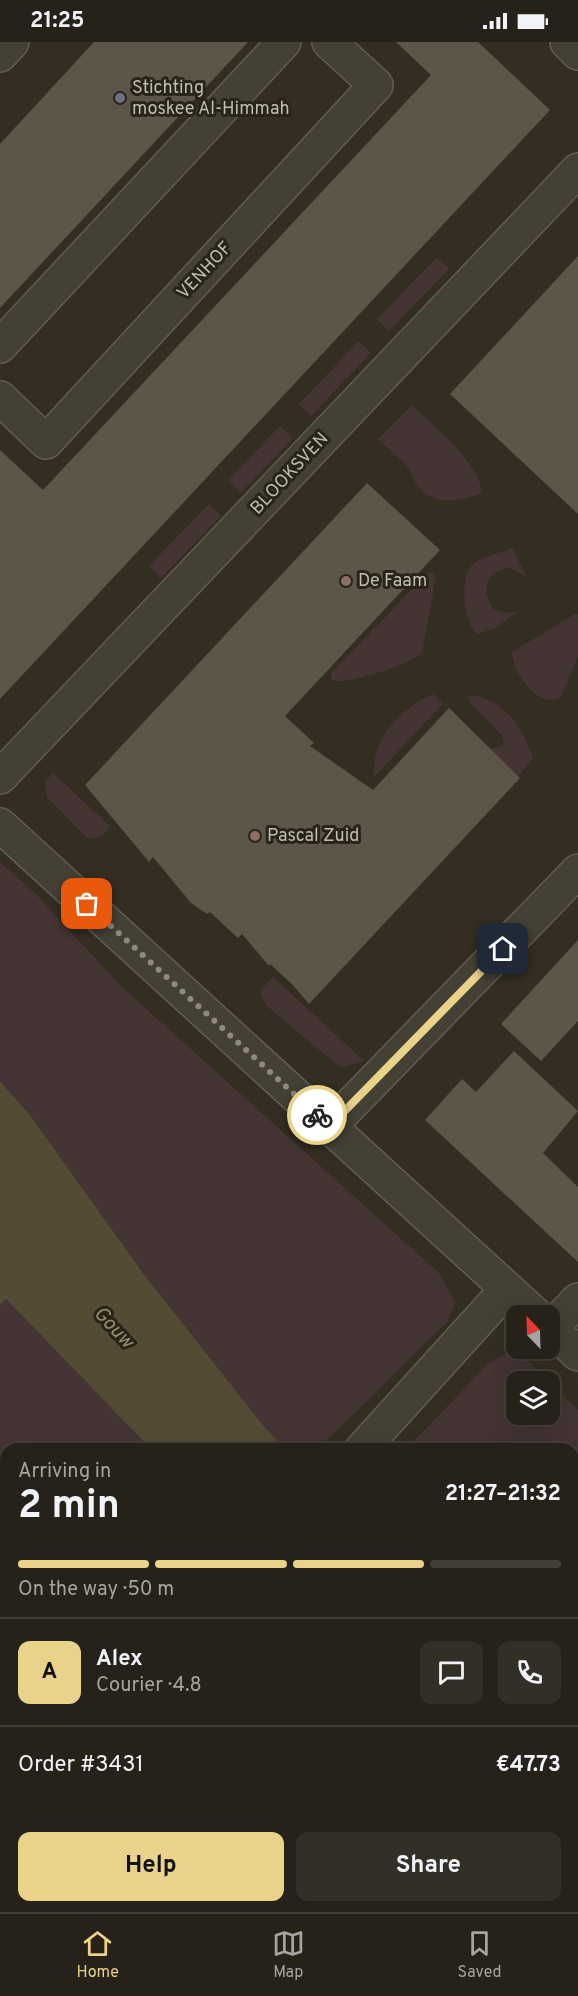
<!DOCTYPE html>
<html lang="en">
<head>
<meta charset="utf-8">
<style>
  body { margin:0; font-family:Overpass,sans-serif; background:#322f26; color:#f1f3f6; height:100vh; display:flex; flex-direction:column; font-size:22px; white-space:nowrap }
  * { box-sizing:border-box; margin:0 }
  p { font-size:20px; color:#a4a4a2 }
  .icon { flex:none; width:33px; height:33px; fill:none; stroke:currentColor; stroke-width:2; stroke-linecap:round; stroke-linejoin:round }
  .map { position:relative; flex:1; overflow:hidden }
  .sheet { position:absolute; left:0px; top:1401px; width:579px; height:470px; display:flex; flex-direction:column; background:#262219; border-radius:18px 18px 0 0; box-shadow:0 6px 24px #0002,0 0 0 2px #423f38 }
  .sheet>* { flex:none }
  .needle { width:39px; rotate:337deg }
  .tools { position:absolute; left:506px; top:1263px; display:grid; gap:12px }
  .tools a { display:grid; place-items:center; width:54px; height:54px; border-radius:12px; background:#262219; box-shadow:0 6px 24px #0002,0 0 0 2px #423f38; font-size:30px }
  .pin { position:absolute; display:grid; place-items:center; width:51px; height:51px; color:#fff; margin:-26px; border-radius:12px; box-shadow:0 3px 9px #0006 }
  .courier { position:absolute; display:grid; place-items:center; width:60px; height:60px; margin:-30px; border:4px solid #e9d38b; border-radius:50%; background:#fff; color:#222; box-shadow:0 2px 8px #0007 }
  .summary em { font-style:normal; font-weight:700 }
  .summary div { display:flex; flex-direction:column-reverse }
  .summary { display:flex; align-items:center; justify-content:space-between; height:102px; padding:0 18px }
  h1 { font-size:39px; font-weight:700; line-height:45px }
  .bar { display:grid; grid-template-columns:repeat(4,1fr); gap:9px 6px; align-content:center; height:72px; padding:0 18px }
  .bar i { height:8px; border-radius:4px; background:#423f38 }
  .bar .current { background:#e9d38b }
  .bar p { grid-column:span 4 }
  .line { display:flex; align-items:center; gap:15px; padding:0 18px; border-top:2px solid #423f38 }
  .line div { flex:1 }
  .round { display:grid; place-items:center; flex:none; width:63px; height:63px; border-radius:12px; background:#322f26 }
  .cta { display:flex; gap:12px; margin-top:auto; padding:12px 18px }
  .cta a { flex:1; height:69px; border-radius:12px; background:#e9d38b; color:#111; font-size:24px; font-weight:700; line-height:69px; text-align:center }
  .cta a+a { background:#322f26; color:#f1f3f6 }
  .status { display:flex; justify-content:space-between; align-items:center; height:42px; padding:0 30px; background:#262219; direction:ltr }
  .status svg { height:16px; fill:currentColor }
  .menu { display:flex; justify-content:space-around; align-items:center; height:84px; border-top:2px solid #423f38; background:#262219; font-size:16px; color:#a4a4a2 }
  .menu a { display:grid; justify-items:center; gap:3px }
  .menu .current { color:#e9d38b }
  .map>svg:first-child { display:block }
  .green { fill:#443434 }
  .water { fill:#534b34 }
  .building { fill:#5c5648 }
  .lines { fill:none; stroke-linecap:round; stroke-linejoin:round }
  .minor-casing { stroke:#615d52; stroke-width:36 }
  .minor { stroke:#444034; stroke-width:33 }
  .done { stroke:#8f8a7d; stroke-width:6; stroke-dasharray:0 10.8 }
  .route { stroke:#e9d38b; stroke-width:8 }
  .worship-dot { fill:#6b7280; stroke:#28241a; stroke-width:2 }
  .education-dot { fill:#8d6e63; stroke:#28241a; stroke-width:2 }
  .labels { text-anchor:middle; dominant-baseline:central; stroke-width:6; stroke-linejoin:round; paint-order:stroke }
  .poi-label { font-size:18px; fill:#c0bcaf; stroke:#28241a; text-anchor:start }
  .street-label { font-size:18px; fill:#c0bcaf; stroke:#28241a }
  .water-label { font-size:20px; font-style:italic; fill:#9c8e6b; stroke:#28241a }
</style>
</head>
<body>
<div class="status"><b>21:25</b><svg viewBox="0 0 49 12"><path d="M0 12V9h3v3zM5 12V6h3v6zM10 12V3h3v9zM15 12V0h3v12zM26 1h20v11H26zM47 4h2v5h-2z"/></svg></div>
<div class="map">
<svg width="578" height="1870" viewBox="0 0 578 1870">
  <rect width="100%" height="100%" fill="#332e21"/>
  <g class="green">
    <path d="M437,215L449,227L389,289L377,277Z"/>
    <path d="M359,299L371,311L311,374L299,362Z"/>
    <path d="M412,363C433,384 480,420 482,451C460,459 434,465 417,443C413,437 411,429 406,423C398,414 387,406 378,397Z"/>
    <path d="M280,384L293,396L241,451L228,438Z"/>
    <path d="M209,462L221,474L161,536L149,524Z"/>
    <path d="M512,506L527,535L509,525L494,531L488,538L486,551L493,567L508,571L518,569L496,586L477,592C463,582 459,534 473,522C483,514 500,511 512,506Z"/>
    <path d="M430,529L436,535L422,611C409,622 347,644 331,638L332,630Z"/>
    <path d="M575,572H578V614L562,654C540,670 513,632 512,610Z"/>
    <path d="M433,652L443,662L374,735C370,698 401,666 433,652Z"/>
    <path d="M473,653C510,663 520,682 533,716L518,735L489,707L504,703L502,693L469,660L467,655Z"/>
    <path d="M53,731L110,784C102,794 99,799 86,795L47,755L45,740Z"/>
    <path d="M0,820L36,852L121,944L439,1231L455,1260L448,1279L318,1407H286L266,1387L146,1235L30,1073L0,1039Z"/>
    <path d="M273,935L364,1019L342,1025L336,1022L268,965L261,954V948Z"/>
    <path d="M0,1251L151,1407H6V1741L0,1742Z"/>
    <path d="M509,1310L527,1318L549,1340H516V1372H549V1340L578,1368V1648L573,1644V1407H406L489,1321Z"/>
    <path d="M573,1806L578,1811V1870H523L514,1865L573,1864Z"/>
    <path d="M12,1865H88L79,1870H9Z"/>
    <path d="M127,1865H305L301,1870H132Z"/>
  </g>
  <g class="water">
    <path d="M0,1039L30,1073L146,1235L266,1387L286,1407H151L6,1257L0,1263Z"/>
    <path d="M573,1644L578,1648V1811L573,1806Z"/>
    <path d="M88,1865H127L132,1870H79Z"/>
  </g>
  <g class="building">
    <path d="M94,0H248L0,266V102Z"/>
    <path d="M396,0H478L550,68L0,657V408L43,448L431,33Z"/>
    <path d="M578,214V472L450,352Z"/>
    <path d="M367,441L440,508L285,674L314,701L310,704L373,748L449,666L520,736L309,962L293,943L270,922L269,924L242,892L238,896L210,870L207,872L191,861L153,815L149,820L85,743Z"/>
    <path d="M578,898V979L541,1019L501,982Z"/>
    <path d="M514,1009L578,1069L543,1111L578,1145V1220L425,1078L462,1037L476,1050Z"/>
  </g>
  <g class="lines">
    <g class="minor-casing">
      <g id="minor">
        <path d="M567,0L578,11"/>
        <path d="M0,13L12,0"/>
        <path d="M0,304L284,0"/>
        <path d="M0,356L46,400L376,43L329,0"/>
        <path d="M0,735L578,128"/>
        <path d="M0,783L537,1274"/>
        <path d="M330,1084L578,829"/>
        <path d="M549,1285L578,1312"/>
        <path d="M551,1286L578,1258"/>
        <path d="M362,1407L507,1247"/>
        <path d="M0,1756L6,1758"/>
        <path d="M0,1848L6,1840"/>
        <path d="M479,1864L495,1870"/>
        <path d="M327,1870L330,1864"/>
      </g>
    </g>
    <use href="#minor" class="minor"/>
  </g>
  <g class="lines">
    <path class="done" d="M87,862L317,1073"/>
    <path class="route" d="M317,1073L330,1084L503,907"/>
  </g>
  <circle class="worship-dot" cx="120" cy="56" r="6"/>
  <g class="education-dot">
    <circle cx="346" cy="539" r="6"/>
    <circle cx="255" cy="794" r="6"/>
  </g>
  <g class="labels">
    <g class="poi-label">
      <text x="132" y="46">Stichting<tspan x="132" dy="21">moskee Al-Himmah</tspan></text>
      <text x="358" y="539">De Faam</text>
      <text x="267" y="794">Pascal Zuid</text>
    </g>
    <g class="street-label">
      <text transform="translate(205 229) rotate(-47)">VENHOF</text>
      <text transform="translate(290 432) rotate(-47)">BLOOKSVEN</text>
    </g>
    <g class="water-label">
      <text transform="translate(113 1286) rotate(47)">Gouw</text>
    </g>
  </g>
</svg>
<div class="tools">
<a><svg class="needle" viewBox="-14 -14 28 28"><path d="M0-13l5 13h-10z" fill="#e53935"/><path d="M0 13l5-13h-10z" fill="#a4a4a2"/></svg></a>
<a><svg class="icon" aria-label="layers" viewBox="0 0 24 24"><path d="M12 4l9 5-9 5-9-5zM3 14l9 5 9-5"/></svg></a>
</div>
<div class="pin" style="left:87px;top:862px;background:#ea580c"><svg class="icon" aria-label="bag" viewBox="0 0 24 24"><path d="M5 8h14l-1 12H6zM9 8a3 3 0 0 1 6 0"/></svg></div>
<div class="pin" style="left:503px;top:907px;background:#1f2937"><svg class="icon" aria-label="home" viewBox="0 0 24 24"><path d="M3 11l9-7 9 7M6 9v11h12V9"/></svg></div>
<div class="courier" style="left:317px;top:1073px"><svg class="icon" aria-label="bike" viewBox="0 0 24 24"><circle cx="6" cy="16" r="4"/><circle cx="18" cy="16" r="4"/><path d="M6 16l4-8h5l3 8M10 8l3 8H6M13 5h3"/></svg></div>
<section class="sheet">
<div class="summary"><div><h1>2 min</h1><p>Arriving in</p></div><em>21:27–21:32</em></div>
<div class="bar"><i class="current"></i><i class="current"></i><i class="current"></i><i></i><p>On the way · 50 m</p></div>
<div class="line" style="height:108px"><b class="round" style="background:#e9d38b;color:#111">A</b><div><b>Alex</b><p>Courier · 4.8</p></div><a class="round"><svg class="icon" aria-label="chat" viewBox="0 0 24 24"><path d="M4 5h16v11H9l-5 4z"/></svg></a><a class="round"><svg class="icon" aria-label="phone" viewBox="0 0 24 24"><path d="M5 4h4l2 5-3 2q2 4 5 5l2-3 5 2v4C11 20 4 13 5 4z"/></svg></a></div>
<div class="line" style="height:78px"><div>Order #3431</div><b>€47.73</b></div>
<div class="cta"><a>Help</a><a>Share</a></div>
</section>
</div>
<nav class="menu">
<a class="current"><svg class="icon" aria-label="home" viewBox="0 0 24 24"><path d="M3 11l9-7 9 7M6 9v11h12V9"/></svg>Home</a>
<a><svg class="icon" aria-label="map" viewBox="0 0 24 24"><path d="M3 6l6-2 6 2 6-2v14l-6 2-6-2-6 2zM9 4v14M15 6v14"/></svg>Map</a>
<a><svg class="icon" aria-label="saved" viewBox="0 0 24 24"><path d="M7 4h10v16l-5-4-5 4z"/></svg>Saved</a>
</nav>
</body>
</html>
